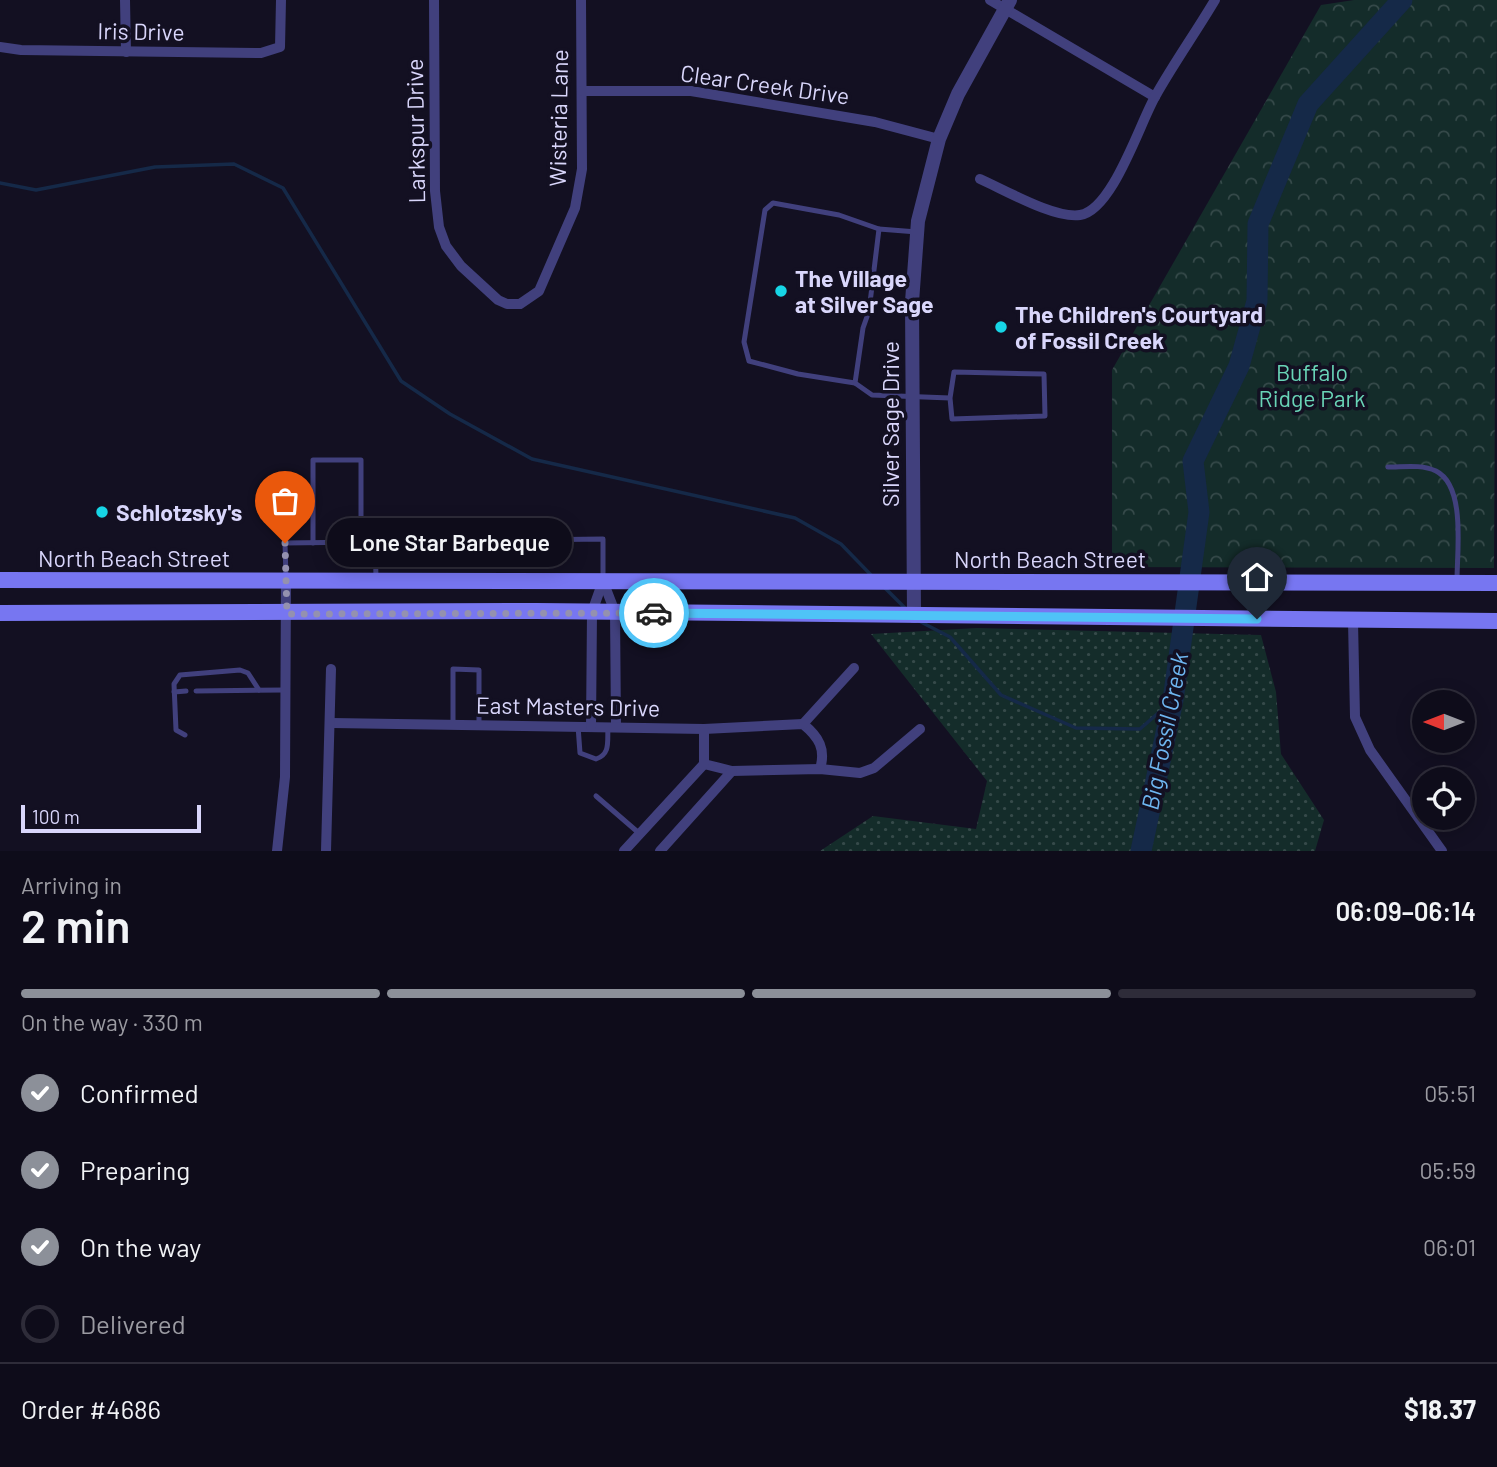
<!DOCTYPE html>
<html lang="en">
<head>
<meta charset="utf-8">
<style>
  body { margin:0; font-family:Barlow,sans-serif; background:#1c1a27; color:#f1f3f6; height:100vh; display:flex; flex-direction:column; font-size:26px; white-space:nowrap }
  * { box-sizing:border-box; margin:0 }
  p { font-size:23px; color:#9b9ba2 }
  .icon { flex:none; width:38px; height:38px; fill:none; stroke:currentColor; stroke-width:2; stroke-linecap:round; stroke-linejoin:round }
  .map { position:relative; height:851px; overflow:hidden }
  .details { display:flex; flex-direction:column; background:#0e0c1a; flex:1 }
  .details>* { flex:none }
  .needle { width:46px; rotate:270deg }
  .buttons { position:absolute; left:1412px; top:690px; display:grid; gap:14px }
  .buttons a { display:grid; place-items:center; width:63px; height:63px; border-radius:50%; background:#0e0c1a; box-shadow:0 4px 18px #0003,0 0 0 2px #2e2c39; font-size:35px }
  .scale { position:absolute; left:21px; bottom:18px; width:180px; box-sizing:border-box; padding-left:7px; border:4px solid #d9d6fb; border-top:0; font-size:19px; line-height:24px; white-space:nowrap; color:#d9d6fb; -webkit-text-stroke:5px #131022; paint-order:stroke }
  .pin { position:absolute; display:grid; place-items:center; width:60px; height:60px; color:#fff; margin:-72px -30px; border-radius:50% 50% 50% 0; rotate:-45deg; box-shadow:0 0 7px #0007 }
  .pin .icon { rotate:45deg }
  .courier { position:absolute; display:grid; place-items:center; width:70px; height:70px; margin:-35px; border:5px solid #4fc3f7; border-radius:50%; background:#fff; color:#222; box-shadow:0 2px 9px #0007 }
  .bubble { position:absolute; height:49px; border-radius:24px; background:#0e0c1a; box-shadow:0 4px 18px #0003,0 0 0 2px #2e2c39; font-size:23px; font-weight:600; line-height:49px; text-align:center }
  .headline em { font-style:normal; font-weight:600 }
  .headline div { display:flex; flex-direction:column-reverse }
  .headline { display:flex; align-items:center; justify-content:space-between; height:119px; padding:0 21px }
  h1 { font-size:46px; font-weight:600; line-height:52px }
  .bar { display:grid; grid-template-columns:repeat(4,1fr); gap:10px 7px; align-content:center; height:84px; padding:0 21px }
  .bar i { height:9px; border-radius:5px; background:#2e2c39 }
  .bar .current { background:#8c9099 }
  .bar p { grid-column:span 4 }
  .line { display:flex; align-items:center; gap:18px; padding:0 21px; border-top:2px solid #2e2c39 }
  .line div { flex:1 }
  ol { padding:0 21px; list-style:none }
  li { display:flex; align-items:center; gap:21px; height:77px }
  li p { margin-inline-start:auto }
  li .icon { padding:7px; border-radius:50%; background:#8c9099; color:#fff; stroke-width:4 }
  li:last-child { color:#9b9ba2 }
  li i { width:38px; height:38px; border:4px solid #2e2c39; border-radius:50% }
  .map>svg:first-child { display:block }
  .grass { fill:url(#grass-dots) }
  .park { fill:url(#park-crowns) }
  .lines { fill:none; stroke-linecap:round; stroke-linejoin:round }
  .stream { stroke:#152948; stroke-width:3.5 }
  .river { stroke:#152948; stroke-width:21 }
  .service { stroke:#41407d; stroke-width:5 }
  .minor { stroke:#41407d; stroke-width:10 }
  .tertiary { stroke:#41407d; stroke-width:14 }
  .secondary { stroke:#7776f1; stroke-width:16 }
  .done { stroke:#9491af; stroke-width:7; stroke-dasharray:0 12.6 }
  .route { stroke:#4fc3f7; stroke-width:9 }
  .poi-dot { fill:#17d5e6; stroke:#131022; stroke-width:2.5 }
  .labels { text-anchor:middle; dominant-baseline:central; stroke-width:7; stroke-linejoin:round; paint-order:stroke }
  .street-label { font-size:23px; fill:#d9d6fb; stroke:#131022 }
  .poi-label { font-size:23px; font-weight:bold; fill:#d9d6fb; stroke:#131022; text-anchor:start }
  .park-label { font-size:23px; fill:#69d4b7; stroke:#131022 }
  .water-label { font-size:24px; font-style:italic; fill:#6eb6f1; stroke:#131022 }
</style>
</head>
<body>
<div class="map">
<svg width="1497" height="851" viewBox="0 0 1497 851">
  <defs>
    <pattern id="grass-dots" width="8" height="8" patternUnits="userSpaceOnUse" patternTransform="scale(1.75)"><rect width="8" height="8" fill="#142c2a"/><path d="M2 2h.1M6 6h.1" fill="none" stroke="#364a4a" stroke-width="1.8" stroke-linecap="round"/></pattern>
    <pattern id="park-crowns" width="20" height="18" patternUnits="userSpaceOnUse" patternTransform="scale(1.75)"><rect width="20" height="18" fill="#142c2a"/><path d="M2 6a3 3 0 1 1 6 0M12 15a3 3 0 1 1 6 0" fill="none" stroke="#364a4a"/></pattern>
  </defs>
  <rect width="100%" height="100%" fill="#131022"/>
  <path class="grass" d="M977,628L1261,635L1276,692L1281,754L1324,820L1315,851H820L873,816L976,829L987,781L871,634Z"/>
  <path class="park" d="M1354,0H1497L1494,568L1112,567V370L1321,5Z"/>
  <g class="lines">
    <g class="stream">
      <path d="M0,183L36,190L155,167L234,164L283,188L401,381L450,414L532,459L795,518L841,544L872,576"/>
      <path d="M885,588L907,610"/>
      <path d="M921,622L950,637L1001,695L1076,728L1140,729L1173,700"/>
    </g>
    <path class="river" d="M1141,851L1173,700L1199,512L1193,461L1239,366L1257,301L1258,224L1308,104L1402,0"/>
    <g class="service">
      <path d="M917,232L879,229L869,311L863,328L855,383L872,395L950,398L952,419L1045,416L1044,374L954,372L950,398"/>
      <path d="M855,383L798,374L749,361L744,342L765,210L773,203L839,215L879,229"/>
      <path d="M1388,467C1404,467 1421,464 1436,471C1466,486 1457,551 1457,580"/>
      <path d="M375,542L376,577"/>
      <path d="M313,543V460H361V542"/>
      <path d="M286,578L285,543L603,539V578"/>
      <path d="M196,691L285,690"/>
      <path d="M174,692L186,691"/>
      <path d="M453,725V669L479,670V725"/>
      <path d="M578,726L580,753L596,759C611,754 607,741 608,727"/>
      <path d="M185,735L176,730L174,684L180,675L240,670L248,673L259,690"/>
      <path d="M596,796L640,834"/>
    </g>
    <g class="minor">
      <path d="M125,0L126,52"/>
      <path d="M434,0L435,191L439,227L446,246L461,266L498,300L507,304H520L539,291L575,208L582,169L581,0"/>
      <path d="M990,0L1155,97"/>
      <path d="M0,47L21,50L261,53L280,47L281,0"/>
      <path d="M582,91H691L875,122L939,139"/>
      <path d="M980,179C1005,190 1055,219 1080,215C1113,210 1140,122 1156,95C1174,63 1196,32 1215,0"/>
      <path d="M603,581L615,612L616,727"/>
      <path d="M1353,621L1355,717L1370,750L1442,851"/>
      <path d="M332,723L704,729L803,724C819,737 826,749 820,769"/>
      <path d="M803,724L854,668"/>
      <path d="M591,727L592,612L603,581"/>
      <path d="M704,764L732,771L820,769L860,773L874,768L920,729"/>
      <path d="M277,851L285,777L286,580"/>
      <path d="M326,851L331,669"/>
      <path d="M624,851L704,764V729"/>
      <path d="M660,851L732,771"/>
    </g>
    <path class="tertiary" d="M914,616L912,302L918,221L939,139L958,94L1010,0"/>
    <g class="secondary">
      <path d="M0,580L1497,583"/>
      <path d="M0,613L537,611L1497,621"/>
    </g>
  </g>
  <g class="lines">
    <path class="done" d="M285,543L287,614L654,613"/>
    <path class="route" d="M654,613L1257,619"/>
  </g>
  <g class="poi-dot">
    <circle cx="781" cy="291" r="7"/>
    <circle cx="1001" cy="327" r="7"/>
    <circle cx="102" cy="512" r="7"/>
  </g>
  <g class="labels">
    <g class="street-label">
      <text transform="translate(141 31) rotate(1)">Iris Drive</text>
      <text transform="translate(765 84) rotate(8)">Clear Creek Drive</text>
      <text transform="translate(558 118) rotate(-89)">Wisteria Lane</text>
      <text transform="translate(415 131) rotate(-91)">Larkspur Drive</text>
      <text transform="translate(890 424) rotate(-90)">Silver Sage Drive</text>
      <text x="134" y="558">North Beach Street</text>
      <text x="1050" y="559">North Beach Street</text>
      <text transform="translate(568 706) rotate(1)">East Masters Drive</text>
    </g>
    <g class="poi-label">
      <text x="795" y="278">The Village<tspan x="795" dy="26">at Silver Sage</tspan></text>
      <text x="1015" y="314">The Children's Courtyard<tspan x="1015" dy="26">of Fossil Creek</tspan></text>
      <text x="116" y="512">Schlotzsky's</text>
    </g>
    <g class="park-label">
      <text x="1312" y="372">Buffalo<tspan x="1312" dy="26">Ridge Park</tspan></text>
    </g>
    <g class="water-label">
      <text transform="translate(1164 731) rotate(-79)">Big Fossil Creek</text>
    </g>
  </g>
</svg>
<div class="buttons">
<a><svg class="needle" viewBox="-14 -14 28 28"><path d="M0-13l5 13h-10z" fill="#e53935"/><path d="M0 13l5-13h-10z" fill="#9b9ba2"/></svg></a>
<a><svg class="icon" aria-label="locate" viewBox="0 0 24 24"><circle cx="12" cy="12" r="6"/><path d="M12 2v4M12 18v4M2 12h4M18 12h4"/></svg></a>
</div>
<div class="scale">100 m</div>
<div class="pin" style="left:285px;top:543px;background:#ea580c"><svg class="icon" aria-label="bag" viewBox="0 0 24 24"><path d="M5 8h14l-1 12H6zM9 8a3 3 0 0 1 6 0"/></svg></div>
<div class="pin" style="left:1257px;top:619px;background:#1f2937"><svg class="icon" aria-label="home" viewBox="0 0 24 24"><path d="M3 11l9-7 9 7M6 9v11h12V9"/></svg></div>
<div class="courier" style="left:654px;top:613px"><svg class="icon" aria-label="car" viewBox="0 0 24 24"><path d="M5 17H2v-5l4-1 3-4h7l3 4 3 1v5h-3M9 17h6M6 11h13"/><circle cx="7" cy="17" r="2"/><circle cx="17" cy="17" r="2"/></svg></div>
<div class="bubble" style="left:327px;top:518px;width:245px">Lone Star Barbeque</div>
</div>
<section class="details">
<div class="headline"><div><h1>2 min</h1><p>Arriving in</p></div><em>06:09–06:14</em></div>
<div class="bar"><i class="current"></i><i class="current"></i><i class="current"></i><i></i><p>On the way · 330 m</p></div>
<ol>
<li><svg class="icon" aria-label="check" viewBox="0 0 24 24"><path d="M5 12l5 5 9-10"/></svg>Confirmed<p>05:51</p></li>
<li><svg class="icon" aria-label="check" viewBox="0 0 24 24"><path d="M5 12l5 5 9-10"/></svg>Preparing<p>05:59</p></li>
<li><svg class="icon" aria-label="check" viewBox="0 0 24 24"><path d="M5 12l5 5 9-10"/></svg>On the way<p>06:01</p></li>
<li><i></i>Delivered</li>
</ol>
<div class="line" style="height:91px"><div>Order #4686</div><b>$18.37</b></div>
</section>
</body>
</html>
